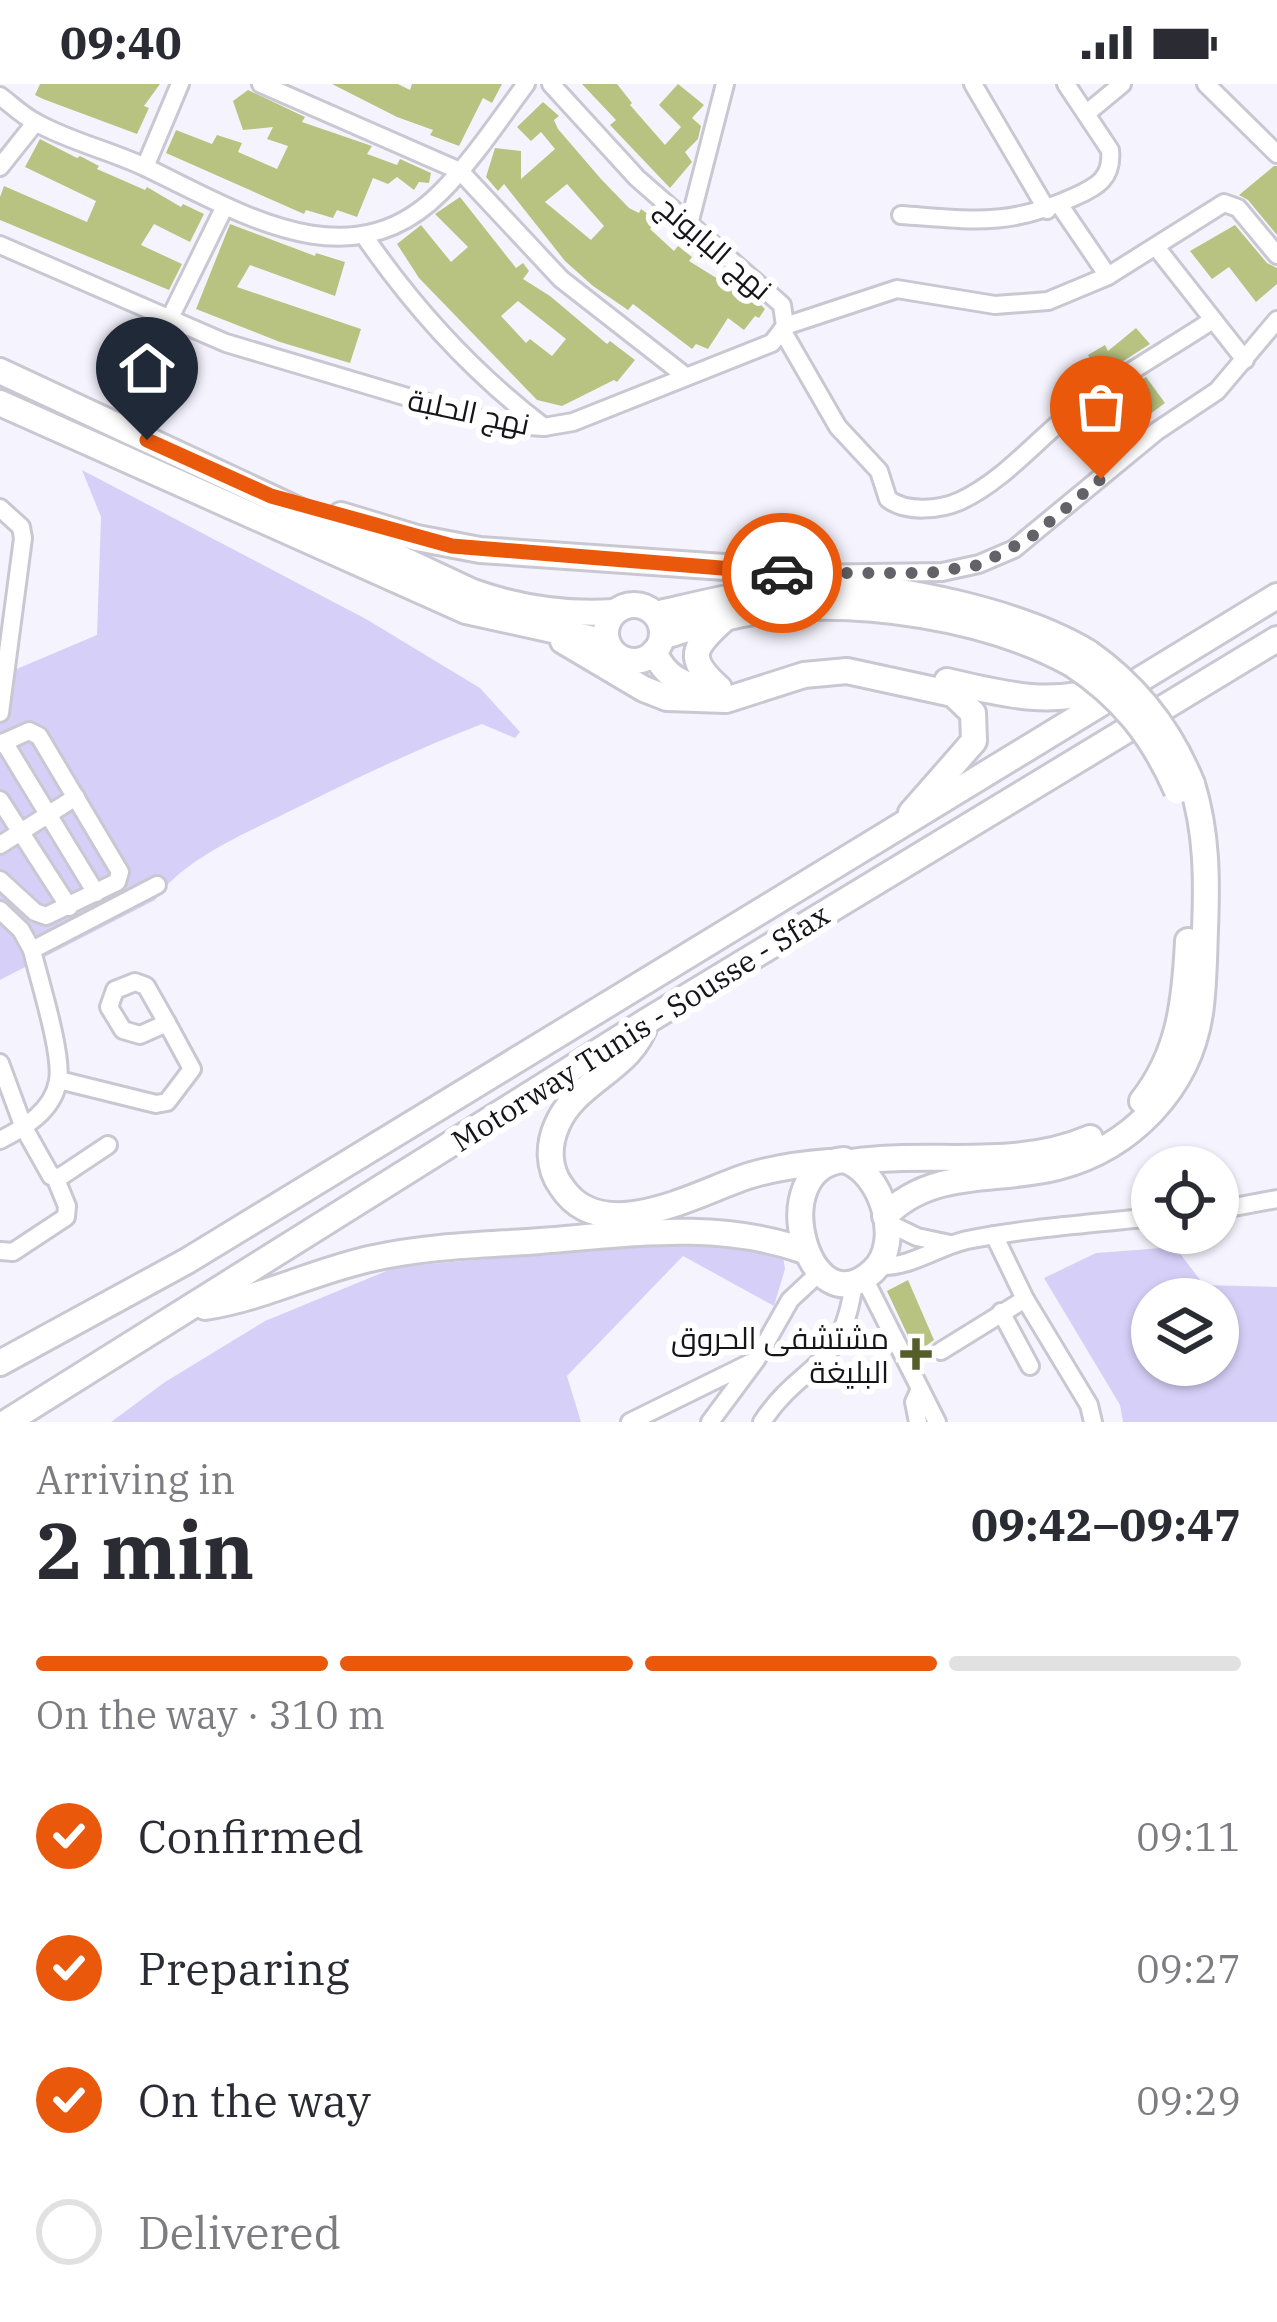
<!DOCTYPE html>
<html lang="en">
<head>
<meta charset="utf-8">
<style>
  body { margin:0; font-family:"IBM Plex Serif",Cairo,serif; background:#f2f2f3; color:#2b2b33; height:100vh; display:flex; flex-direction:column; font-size:45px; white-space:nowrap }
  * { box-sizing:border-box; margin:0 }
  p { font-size:39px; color:#7c7c81 }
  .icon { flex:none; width:66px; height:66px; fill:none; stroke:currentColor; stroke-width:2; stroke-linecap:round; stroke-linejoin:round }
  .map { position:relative; height:1338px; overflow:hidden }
  .sheet { display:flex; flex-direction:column; background:#fff; flex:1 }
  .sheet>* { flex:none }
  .buttons { position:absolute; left:1131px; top:1062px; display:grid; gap:24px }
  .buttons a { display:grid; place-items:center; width:108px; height:108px; border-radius:50%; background:#fff; box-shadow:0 3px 9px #0004; font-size:60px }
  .pin { position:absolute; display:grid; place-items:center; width:102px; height:102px; color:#fff; margin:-123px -51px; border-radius:50% 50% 50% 0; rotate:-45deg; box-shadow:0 0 12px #0007 }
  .pin .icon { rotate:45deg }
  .courier { position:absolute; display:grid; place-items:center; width:120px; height:120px; margin:-60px; border:9px solid #ea580c; border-radius:50%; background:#fff; color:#222; box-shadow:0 3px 15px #0007 }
  .head em { font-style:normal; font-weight:800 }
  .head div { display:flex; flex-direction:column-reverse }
  .head { display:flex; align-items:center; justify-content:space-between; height:204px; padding:0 36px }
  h1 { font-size:78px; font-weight:800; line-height:90px }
  .bar { display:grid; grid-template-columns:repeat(4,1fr); gap:18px 12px; align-content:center; height:144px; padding:0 36px }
  .bar i { height:15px; border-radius:9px; background:#e1e1e2 }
  .bar .active { background:#ea580c }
  .bar p { grid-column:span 4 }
  ol { padding:0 36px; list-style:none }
  li { display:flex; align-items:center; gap:36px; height:132px }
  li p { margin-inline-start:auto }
  li .icon { padding:12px; border-radius:50%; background:#ea580c; color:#fff; stroke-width:4 }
  li:last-child { color:#7c7c81 }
  li i { width:66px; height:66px; border:6px solid #e1e1e2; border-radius:50% }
  .status { display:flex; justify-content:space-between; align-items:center; height:84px; padding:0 60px; background:#fff; direction:ltr }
  .status svg { height:33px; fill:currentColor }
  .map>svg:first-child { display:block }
  .green { fill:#d6d0f8; fill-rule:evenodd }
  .building { fill:#b8c381; fill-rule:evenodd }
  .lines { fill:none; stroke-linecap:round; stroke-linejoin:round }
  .minor-casing { stroke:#c9c8d2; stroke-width:22 }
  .highway-casing { stroke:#c9c8d2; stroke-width:30 }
  .minor { stroke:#fff; stroke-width:16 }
  .highway { stroke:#fff; stroke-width:24 }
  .highway-bridge-casing { stroke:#c9c8d2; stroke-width:30; stroke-linecap:butt }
  .highway-bridge { stroke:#fff; stroke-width:24 }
  .done { stroke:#636268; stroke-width:12; stroke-dasharray:0 21.6 }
  .route { stroke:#ea580c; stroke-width:15 }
  .poi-dot { fill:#555d2b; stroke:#fff; stroke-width:4.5 }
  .labels { text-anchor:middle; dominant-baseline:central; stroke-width:12; stroke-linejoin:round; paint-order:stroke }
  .street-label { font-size:30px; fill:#151418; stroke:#fff }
  .poi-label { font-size:30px; fill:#151418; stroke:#fff; text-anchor:end }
</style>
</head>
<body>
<div class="status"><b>09:40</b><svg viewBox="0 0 49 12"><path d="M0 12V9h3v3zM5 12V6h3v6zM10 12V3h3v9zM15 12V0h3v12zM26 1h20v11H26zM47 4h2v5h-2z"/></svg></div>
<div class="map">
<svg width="1277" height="1338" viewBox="0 0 1277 1338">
  <rect width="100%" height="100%" fill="#f5f4fe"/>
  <g class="green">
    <path d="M82,386L366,535L480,604L520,648L515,654L482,640C414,666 351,697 286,729C241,752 185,774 155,816L0,896V592L97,551L101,433Z"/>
    <path d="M681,1158H759L783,1172L785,1185L774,1222L683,1172L567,1292L581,1338H111L165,1298L265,1237L396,1183Z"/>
    <path d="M1175,1163L1204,1201L1277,1203V1338H1123L1120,1321L1044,1194L1096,1169ZM1218,1215V1281H1152V1215Z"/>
  </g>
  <g class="building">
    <path d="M40,0H160L144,22L149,24L137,50L43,15L35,11Z"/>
    <path d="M332,0H398L410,6L412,0H502L492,19L483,14L459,62L430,51L433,46L397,33Z"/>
    <path d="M582,0H617L632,19L630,21L665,61L681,43L659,21L678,0L704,21L692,34L701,42L698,55L685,68L692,78L670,104L610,41L616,36Z"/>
    <path d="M248,6L305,33L302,38L372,62L367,70L397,81L400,75L431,89L429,99L419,98L414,106L397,93L388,100L373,94L357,133L337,126L333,134L306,126L304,130L166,69L176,46L212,60L217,51L242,59L238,68L277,85L288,62L267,55L273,43L243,46L233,17Z"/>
    <path d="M543,18L559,32L554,36L558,45L601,95L629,124L639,129L641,125L652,133L647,138L654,141L650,145L674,167L678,162L692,173L689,177L739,208L743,203L765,225L759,234L755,232L744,246L728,234L708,265L696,260L692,265L633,220L628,226L593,202L565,177L504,100L498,107L486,93L495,64L521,67V95L555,65L541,48L531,57L517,43ZM567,100L604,142L591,156L545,118Z"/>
    <path d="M40,55L77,74L80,72L99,82L97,85L145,106L147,103L181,123L183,120L204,130L190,158L154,140L141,161L182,180L169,206L0,136V113L4,102L87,138L96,117L25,83Z"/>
    <path d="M1274,82H1277V151L1248,116L1239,111Z"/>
    <path d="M460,113L516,184L523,179L529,187L523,195L550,212L607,260L610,257L635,276L617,298L614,296L562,322L537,316L419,194L397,160L421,141L451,178L468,163L435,130ZM518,217L566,255L552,272L530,255L526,259L501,232Z"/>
    <path d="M230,140L315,172L316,169L345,178L335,212L250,181L237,203L361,245L350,279L280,258L196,225Z"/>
    <path d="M1235,141L1267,179L1277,184V200L1256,218L1229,183L1212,195L1190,167Z"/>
    <path d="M1136,244L1150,260L1100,292L1088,271L1105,261L1108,267Z"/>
    <path d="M1146,293L1165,319L1142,336L1121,309Z"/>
    <path d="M908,1196L934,1256L916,1269L887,1207Z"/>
  </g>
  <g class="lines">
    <g class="minor-casing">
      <g id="minor">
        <path d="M261,0L460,87L561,195L684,291"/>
        <path d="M973,0L1047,126"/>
        <path d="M1206,0L1277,70"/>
        <path d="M0,12C12,21 24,33 37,39C71,58 112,67 147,84C241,129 351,200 441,108C473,76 499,36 526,0"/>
        <path d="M1087,29L1122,0"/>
        <path d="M0,83L35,39"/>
        <path d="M145,83L180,0"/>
        <path d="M1059,120L1108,192"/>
        <path d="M901,131C972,136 1008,143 1074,113C1097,103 1113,94 1110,66L1066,0"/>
        <path d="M689,140L725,0"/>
        <path d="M365,153C416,227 473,289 544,343"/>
        <path d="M0,161L226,259L498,340L544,343L573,338L772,259L785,242L782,221L637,94L551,0"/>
        <path d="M1156,163L1245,276"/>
        <path d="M170,234L224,124"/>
        <path d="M785,242L897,205L995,221L1048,217L1108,192L1224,119L1238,124L1277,171"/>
        <path d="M782,246L838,343L879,387L888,415C906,429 940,426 960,417C1005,396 1038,354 1077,324C1120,292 1167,266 1211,237"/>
        <path d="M0,424L21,443L23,454L0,629"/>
        <path d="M800,490L942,488L979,480L1014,465L1157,347L1217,307L1277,236"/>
        <path d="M4,658L96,809"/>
        <path d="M0,660L29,647L39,652L120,788L117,798L46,832L35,828L0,796"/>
        <path d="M0,716L69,823"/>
        <path d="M0,761L76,713"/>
        <path d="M0,826L21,846L32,866C39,896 63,970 58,997C53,1027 24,1044 0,1056"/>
        <path d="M32,866L157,801"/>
        <path d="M135,898L146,902L167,939L140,951L123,946L109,923L115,906Z"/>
        <path d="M0,979L24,1044L51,1092L60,1093L108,1061"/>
        <path d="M59,996L156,1020L167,1018L192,985L167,939"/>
        <path d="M1218,1126L1277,1115"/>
        <path d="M886,1138L917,1153L950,1160"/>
        <path d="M994,1151L1025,1215L1089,1321L1093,1338"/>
        <path d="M0,1167L13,1168L66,1133L67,1122L55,1093"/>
        <path d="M878,1182C911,1184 936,1163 967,1156C1027,1144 1090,1140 1152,1133"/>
        <path d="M864,1194L937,1338"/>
        <path d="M1001,1228L1030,1282"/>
        <path d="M941,1267L1025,1215"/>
        <path d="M630,1338L750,1279"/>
        <path d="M710,1338L756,1276L790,1216L819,1189"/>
        <path d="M762,1338C803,1276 843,1288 854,1197"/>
        <path d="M918,1338L914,1318L920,1305"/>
      </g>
    </g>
    <g class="highway-casing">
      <g id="highway">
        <path d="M0,287L473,508C518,524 566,531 614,528"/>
        <path d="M0,319L466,527L607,558"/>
        <path d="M341,431L417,454L480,466L753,485L790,491L817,502"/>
        <circle cx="634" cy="549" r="28"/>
        <path d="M656,530C709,518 765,503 820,502C898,500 1023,529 1089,569"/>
        <path d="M662,553C694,543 727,531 761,527C858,514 986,533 1072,580"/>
        <path d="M563,557L644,605L667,614L726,616L804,591L847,587L953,610L973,629L974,657L911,729"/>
        <path d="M654,568C665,592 683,603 709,604"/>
        <path d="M947,597C1003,610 1050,623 1106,604"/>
        <path d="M719,604C686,574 692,564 723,536"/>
        <path d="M646,938C633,985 575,997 557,1041C548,1061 548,1084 561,1102C601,1165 696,1109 748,1092C774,1084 802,1080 829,1078"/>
        <path d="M1142,1017C1180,969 1185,916 1188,857"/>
        <path d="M844,1076C882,1087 904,1159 873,1187C808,1248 763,1082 844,1076Z"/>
        <path d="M851,1078C931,1066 1013,1087 1090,1054"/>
        <path d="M885,1132C933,1083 998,1099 1058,1083C1131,1064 1189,1004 1200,929C1204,902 1204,873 1205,846C1207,795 1207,749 1192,700"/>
        <path d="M205,1223C264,1214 316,1186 374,1174C428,1162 485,1161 540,1157C630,1150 718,1136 805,1167"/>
        <path d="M0,1279L187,1177L1277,512"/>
        <path d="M7,1338L647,937L1277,555"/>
      </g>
    </g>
    <use href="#minor" class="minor"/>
    <use href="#highway" class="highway"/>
    <g class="highway-bridge-casing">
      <g id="highway-bridge">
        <path d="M1089,569C1137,603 1170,645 1192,700"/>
        <path d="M1072,580C1122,613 1153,652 1177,707"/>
      </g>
    </g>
    <use href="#highway-bridge" class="highway-bridge"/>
  </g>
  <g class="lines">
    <path class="done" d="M782,489H928L979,481L1030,454L1101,395"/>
    <path class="route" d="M147,356L271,412L452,462L782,489"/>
  </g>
  <path class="poi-dot" d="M910 1252h12v12h12v12h-12v12h-12v-12h-12v-12h12z"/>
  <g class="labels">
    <g class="street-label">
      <text transform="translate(715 163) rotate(41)">نهج البابونج</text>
      <text transform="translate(469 327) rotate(12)">نهج الحلبة</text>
      <text transform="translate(640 943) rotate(-32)">Motorway Tunis - Sousse - Sfax</text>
    </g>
    <g class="poi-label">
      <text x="889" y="1253">مشتشفى الحروق<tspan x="889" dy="34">البليغة</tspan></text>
    </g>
  </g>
</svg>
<div class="buttons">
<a><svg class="icon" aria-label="locate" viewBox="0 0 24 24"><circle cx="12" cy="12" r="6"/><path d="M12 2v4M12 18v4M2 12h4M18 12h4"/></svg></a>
<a><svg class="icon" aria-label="layers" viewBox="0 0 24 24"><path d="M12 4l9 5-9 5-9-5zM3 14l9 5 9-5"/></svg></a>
</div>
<div class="pin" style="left:1101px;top:395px;background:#ea580c"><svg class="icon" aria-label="bag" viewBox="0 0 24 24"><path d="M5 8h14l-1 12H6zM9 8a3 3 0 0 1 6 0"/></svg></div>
<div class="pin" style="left:147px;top:356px;background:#1f2937"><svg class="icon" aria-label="home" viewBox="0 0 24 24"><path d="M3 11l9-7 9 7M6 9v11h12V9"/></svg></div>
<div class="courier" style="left:782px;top:489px"><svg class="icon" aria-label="car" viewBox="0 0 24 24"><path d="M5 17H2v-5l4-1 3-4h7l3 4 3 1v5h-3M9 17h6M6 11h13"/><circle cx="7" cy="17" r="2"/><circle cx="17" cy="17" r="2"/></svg></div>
</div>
<section class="sheet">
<div class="head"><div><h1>2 min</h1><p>Arriving in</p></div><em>09:42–09:47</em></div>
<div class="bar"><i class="active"></i><i class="active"></i><i class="active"></i><i></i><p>On the way · 310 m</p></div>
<ol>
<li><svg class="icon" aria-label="check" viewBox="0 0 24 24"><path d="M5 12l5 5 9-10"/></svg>Confirmed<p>09:11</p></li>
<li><svg class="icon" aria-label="check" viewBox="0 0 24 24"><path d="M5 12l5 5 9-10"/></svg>Preparing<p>09:27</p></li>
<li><svg class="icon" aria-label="check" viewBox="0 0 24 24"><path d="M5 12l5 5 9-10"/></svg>On the way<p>09:29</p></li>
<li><i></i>Delivered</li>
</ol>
</section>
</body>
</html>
